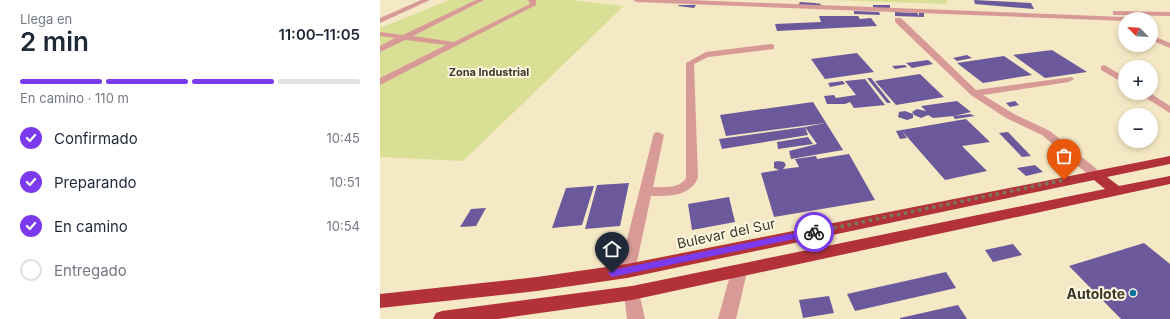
<!DOCTYPE html>
<html lang="es">
<head>
<meta charset="utf-8">
<style>
  body { margin:0; font-family:Inter,sans-serif; background:#f6f6f7; color:#1f2937; height:100vh; display:flex; flex-direction:column; font-size:15px; white-space:nowrap }
  * { box-sizing:border-box; margin:0 }
  p { font-size:13px; color:#747a83 }
  .icon { flex:none; width:22px; height:22px; fill:none; stroke:currentColor; stroke-width:2; stroke-linecap:round; stroke-linejoin:round }
  .map { position:relative; flex:1; overflow:hidden }
  .side { display:flex; flex-direction:column; background:#fff; width:380px }
  .side>* { flex:none }
  .needle { width:26px; rotate:294deg }
  .fabs { position:absolute; left:738px; top:12px; display:grid; gap:8px }
  .fabs a { display:grid; place-items:center; width:40px; height:40px; border-radius:50%; background:#fff; box-shadow:0 2px 6px #0003; font-size:20px }
  .pin { position:absolute; display:grid; place-items:center; width:34px; height:34px; color:#fff; margin:-41px -17px; border-radius:50% 50% 50% 0; rotate:-45deg; box-shadow:0 0 4px #0007 }
  .pin .icon { rotate:45deg }
  .courier { position:absolute; display:grid; place-items:center; width:40px; height:40px; margin:-20px; border:3px solid #7c3aed; border-radius:50%; background:#fff; color:#222; box-shadow:0 1px 5px #0007 }
  .headline em { font-style:normal; font-weight:600 }
  .headline div { display:flex; flex-direction:column-reverse }
  .headline { display:flex; align-items:center; justify-content:space-between; height:68px; padding:0 20px }
  h1 { font-size:26px; font-weight:600; line-height:30px }
  .bar { display:grid; grid-template-columns:repeat(4,1fr); gap:6px 4px; align-content:center; height:48px; padding:0 20px }
  .bar i { height:5px; border-radius:3px; background:#e0e1e3 }
  .bar .selected { background:#7c3aed }
  .bar p { grid-column:span 4 }
  ol { padding:0 20px; list-style:none }
  li { display:flex; align-items:center; gap:12px; height:44px }
  li p { margin-inline-start:auto }
  li .icon { padding:4px; border-radius:50%; background:#7c3aed; color:#fff; stroke-width:4 }
  li:last-child { color:#747a83 }
  li i { width:22px; height:22px; border:2px solid #e0e1e3; border-radius:50% }
  main { display:flex; flex:1; min-height:0 }
  .map>svg:first-child { display:block }
  .green { fill:#dadf96 }
  .building { fill:#6b599c }
  .lines { fill:none; stroke-linecap:round; stroke-linejoin:round }
  .minor { fill:#d79a96; fill-rule:evenodd }
  .highway { fill:#b23238; fill-rule:evenodd }
  .route { fill:#7c3aed }
  .done { stroke:#7d755f; stroke-width:4; stroke-dasharray:0 7.2 }
  .poi-dot { fill:#04739e; stroke:#fdf6e0; stroke-width:1.5 }
  .labels { text-anchor:middle; dominant-baseline:central; stroke-width:4; stroke-linejoin:round; paint-order:stroke }
  .far-neighbourhood-label { font-size:11px; font-weight:bold; fill:#3c3729; stroke:#fdf6e0 }
  .near-street-label { font-size:14px; fill:#3c3729; stroke:#fdf6e0 }
  .near-poi-label { font-size:14px; font-weight:bold; fill:#3c3729; stroke:#fdf6e0; text-anchor:end }
</style>
</head>
<body>
<main>
<section class="side">
<div class="headline"><div><h1>2 min</h1><p>Llega en</p></div><em>11:00–11:05</em></div>
<div class="bar"><i class="selected"></i><i class="selected"></i><i class="selected"></i><i></i><p>En camino · 110 m</p></div>
<ol>
<li><svg class="icon" aria-label="check" viewBox="0 0 24 24"><path d="M5 12l5 5 9-10"/></svg>Confirmado<p>10:45</p></li>
<li><svg class="icon" aria-label="check" viewBox="0 0 24 24"><path d="M5 12l5 5 9-10"/></svg>Preparando<p>10:51</p></li>
<li><svg class="icon" aria-label="check" viewBox="0 0 24 24"><path d="M5 12l5 5 9-10"/></svg>En camino<p>10:54</p></li>
<li><i></i>Entregado</li>
</ol>
</section>
<div class="map">
<svg width="790" height="319" viewBox="0 0 790 319">
  <rect width="100%" height="100%" fill="#f5e8c4"/>
  <g class="green">
    <path d="M69,0H192L244,6L83,161L0,157V28Z"/>
    <path d="M452,0H567V4Z"/>
  </g>
  <g class="building">
    <path d="M594,0L651,3L654,9L595,4Z"/>
    <path d="M420,2L435,3L441,4L440,6H418Z"/>
    <path d="M299,5H316L314,8L298,6Z"/>
    <path d="M493,5H510V9L493,8Z"/>
    <path d="M474,11L499,12L500,15L474,14Z"/>
    <path d="M515,12L537,13L539,16V13H544V17L515,16Z"/>
    <path d="M439,16H478L480,19L491,18L497,26L397,31L395,24L441,22Z"/>
    <path d="M672,50L707,72L665,78L633,55Z"/>
    <path d="M477,53L494,72L445,79L431,59Z"/>
    <path d="M587,55L592,58L577,61L573,58Z"/>
    <path d="M624,56L652,75L603,83L577,63Z"/>
    <path d="M548,60L553,64L532,68L526,63Z"/>
    <path d="M525,65L527,67L515,69L512,66Z"/>
    <path d="M540,74L564,97L516,105L495,81Z"/>
    <path d="M487,78H491L511,103H507Z"/>
    <path d="M485,79L505,105L474,108L470,102L465,104H447L444,96L454,95L456,98L476,95L465,81Z"/>
    <path d="M463,81L465,84L450,87L448,83Z"/>
    <path d="M577,101L591,112L574,116L590,114L595,116L575,119L573,116L553,118L548,115L541,118L534,115L532,112L537,109L546,111L541,106Z"/>
    <path d="M635,101L639,105L630,107L626,103Z"/>
    <path d="M433,102L463,150L411,159L409,151L437,144L425,127L445,123L346,136L340,115Z"/>
    <path d="M525,111L533,114V118L527,120L518,117L519,112Z"/>
    <path d="M586,119L610,142L582,146L607,171L565,180L522,131L527,138L520,139L516,131Z"/>
    <path d="M425,127L428,135L342,149L339,139Z"/>
    <path d="M628,132L651,156L642,157L619,133Z"/>
    <path d="M428,137L433,144L398,149L397,142Z"/>
    <path d="M469,154L495,200L394,217L381,173L399,170L394,168V162L398,161L404,162L406,165L403,169L419,167L415,159L436,156L437,159Z"/>
    <path d="M655,165L663,172L646,176L637,168Z"/>
    <path d="M249,183L240,226L205,229L217,185Z"/>
    <path d="M214,186L202,225L172,228L186,188Z"/>
    <path d="M349,197L355,222L312,230L308,204Z"/>
    <path d="M106,208L96,226L80,227L91,209Z"/>
    <path d="M764,243L790,264V319H741L689,266Z"/>
    <path d="M633,244L642,255L613,262L605,250Z"/>
    <path d="M566,272L576,288L475,311L467,294Z"/>
    <path d="M449,296L454,313L423,318L419,300Z"/>
    <path d="M578,305L587,319H520V318Z"/>
  </g>
  <g class="lines">
    <g class="minor">
      <path d="M41,0H50L0,23V18Z"/>
      <path d="M96,0H104L33,36L74,42L150,4L148,0H156V5L0,85V78L66,45L25,40L0,52V46L15,38L0,36V32L23,35Z"/>
      <path d="M253,0H309L745,17L749,19H745V21L256,2Z"/>
      <path d="M733,11L790,12V16L736,15H733Z"/>
      <path d="M515,18H521L596,90L692,77L694,79L689,82L603,95L634,114L670,131L719,171L721,174L719,177H711L662,135L626,118L591,95L515,22Z"/>
      <path d="M771,35L790,43V48L771,40Z"/>
      <path d="M391,44L394,45V49L328,57L314,64L318,178C309,197 289,196 271,196L255,271L253,276L247,278L241,276L239,271L274,133L278,132L284,135L273,187C283,187 300,189 306,178V63L326,52Z"/>
      <path d="M724,65L745,77V84L721,70V66Z"/>
      <path d="M758,93H770L790,106V113Z"/>
      <path d="M359,265L365,267L367,272L356,319H338L351,272L353,267Z"/>
      <path d="M252,286L258,288L265,319H247L244,293L246,288Z"/>
    </g>
    <path class="highway" d="M790,156V164L727,177L739,186L790,176V184L252,300L118,319H53L56,313L62,311L252,286L725,189L714,180L247,278L157,291L0,308V294L157,277L247,264Z"/>
  </g>
  <path class="route" d="M434,229L438,232L434,235L232,277L228,273L232,270Z"/>
  <g class="lines">
    <path class="done" d="M434,232L684,180"/>
  </g>
  <circle class="poi-dot" cx="753" cy="293" r="4"/>
  <g class="labels">
    <g class="far-neighbourhood-label">
      <text x="109" y="72">Zona Industrial</text>
    </g>
    <g class="near-street-label">
      <text transform="translate(346 233) rotate(-12)">Bulevar del Sur</text>
    </g>
    <g class="near-poi-label">
      <text x="745" y="293">Autolote</text>
    </g>
  </g>
</svg>
<div class="fabs">
<a><svg class="needle" viewBox="-14 -14 28 28"><path d="M0-13l5 13h-10z" fill="#e53935"/><path d="M0 13l5-13h-10z" fill="#747a83"/></svg></a>
<a>+</a>
<a>−</a>
</div>
<div class="pin" style="left:684px;top:180px;background:#ea580c"><svg class="icon" aria-label="bag" viewBox="0 0 24 24"><path d="M5 8h14l-1 12H6zM9 8a3 3 0 0 1 6 0"/></svg></div>
<div class="pin" style="left:232px;top:273px;background:#1f2937"><svg class="icon" aria-label="home" viewBox="0 0 24 24"><path d="M3 11l9-7 9 7M6 9v11h12V9"/></svg></div>
<div class="courier" style="left:434px;top:232px"><svg class="icon" aria-label="bike" viewBox="0 0 24 24"><circle cx="6" cy="16" r="4"/><circle cx="18" cy="16" r="4"/><path d="M6 16l4-8h5l3 8M10 8l3 8H6M13 5h3"/></svg></div>
</div>
</main>
</body>
</html>
